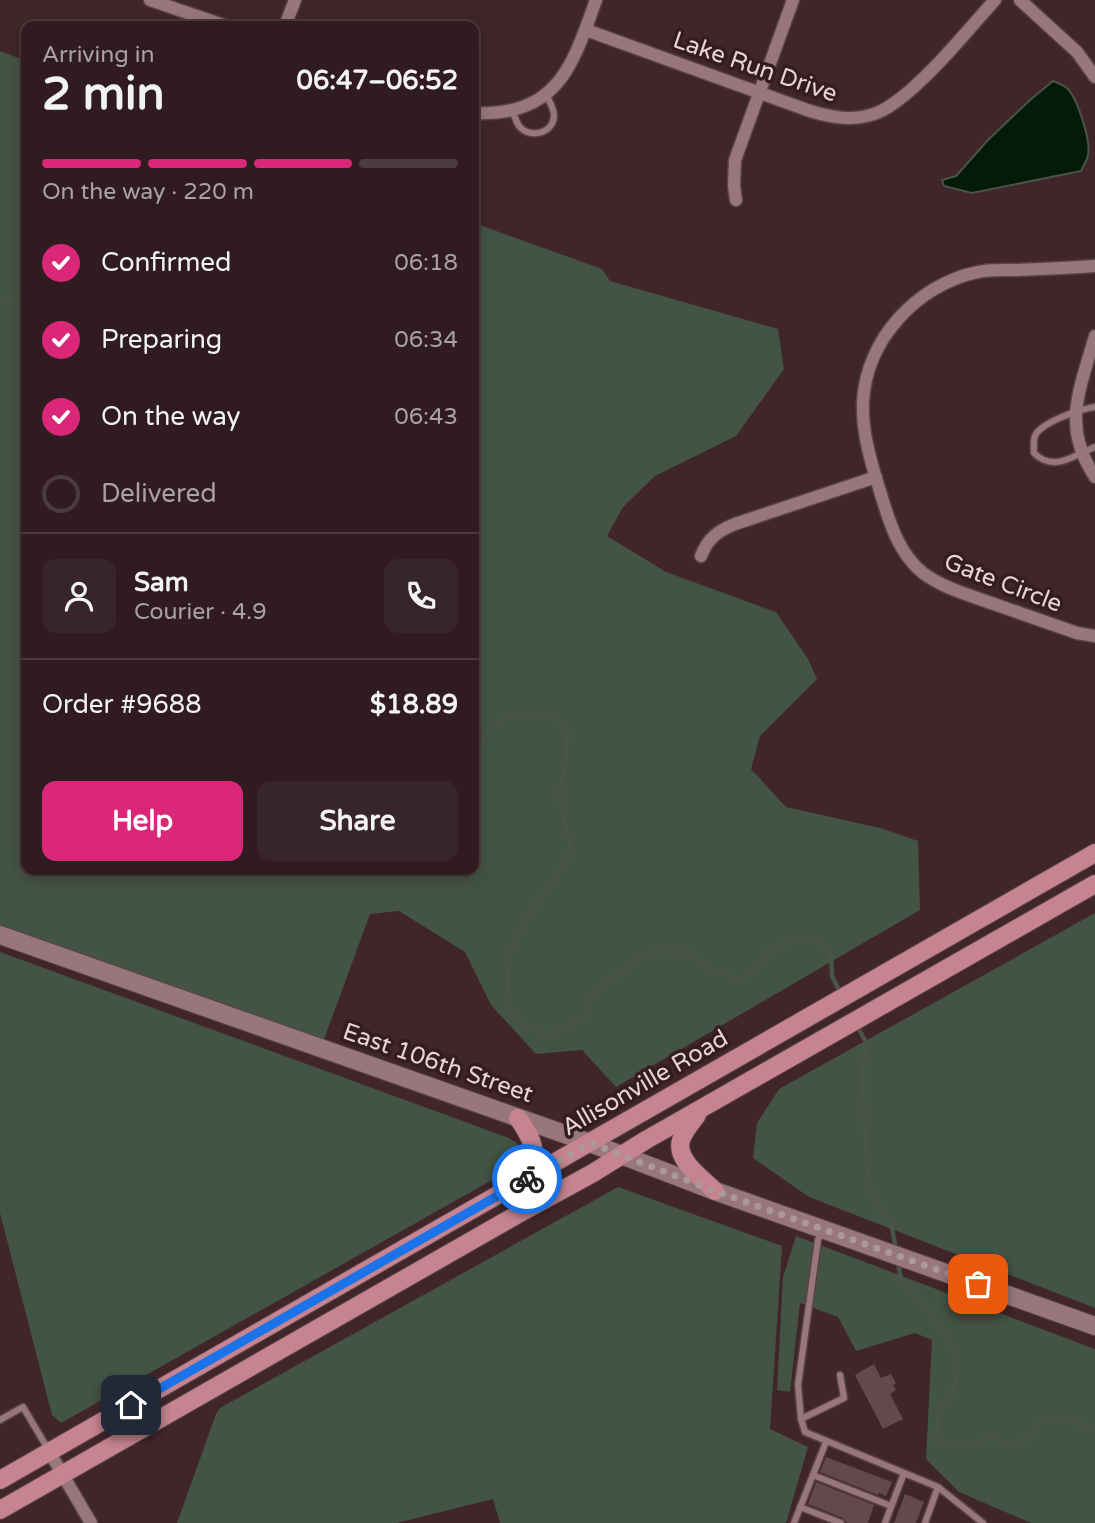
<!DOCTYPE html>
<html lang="en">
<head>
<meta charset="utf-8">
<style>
  body { margin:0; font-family:"Varela Round",sans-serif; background:#382529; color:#f1f3f6; height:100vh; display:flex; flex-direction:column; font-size:26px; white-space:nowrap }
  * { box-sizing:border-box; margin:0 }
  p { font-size:23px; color:#a8a1a5 }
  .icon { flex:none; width:38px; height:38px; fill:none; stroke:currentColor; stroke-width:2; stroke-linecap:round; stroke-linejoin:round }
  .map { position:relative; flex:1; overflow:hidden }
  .drawer { position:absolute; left:21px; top:21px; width:458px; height:854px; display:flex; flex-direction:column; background:#301c20; border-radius:14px; box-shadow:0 4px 18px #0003,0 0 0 2px #4b3a3e }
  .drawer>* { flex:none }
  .pin { position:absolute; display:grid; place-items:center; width:60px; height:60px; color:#fff; margin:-30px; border-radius:14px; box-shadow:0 4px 10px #0006 }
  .courier { position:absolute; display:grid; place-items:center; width:70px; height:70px; margin:-35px; border:5px solid #1a73e8; border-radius:50%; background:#fff; color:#222; box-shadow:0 2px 9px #0007 }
  .overview em { font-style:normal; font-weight:700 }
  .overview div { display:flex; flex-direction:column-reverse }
  .overview { display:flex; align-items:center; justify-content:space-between; height:119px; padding:0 21px }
  h1 { font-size:46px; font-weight:700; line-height:52px }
  .bar { display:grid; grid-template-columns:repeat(4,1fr); gap:10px 7px; align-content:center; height:84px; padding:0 21px }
  .bar i { height:9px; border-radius:5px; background:#4b3a3e }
  .bar .active { background:#db2777 }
  .bar p { grid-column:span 4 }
  .line { display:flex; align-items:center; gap:18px; padding:0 21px; border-top:2px solid #4b3a3e }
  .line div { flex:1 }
  .round { display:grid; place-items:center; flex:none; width:74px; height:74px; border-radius:14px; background:#382529 }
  ol { padding:0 21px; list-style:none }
  li { display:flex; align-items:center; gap:21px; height:77px }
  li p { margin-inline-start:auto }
  li .icon { padding:7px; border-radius:50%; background:#db2777; color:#fff; stroke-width:4 }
  li:last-child { color:#a8a1a5 }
  li i { width:38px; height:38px; border:4px solid #4b3a3e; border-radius:50% }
  .button { display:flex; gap:14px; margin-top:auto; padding:14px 21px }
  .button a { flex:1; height:80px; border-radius:14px; background:#db2777; color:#fff; font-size:28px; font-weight:700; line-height:80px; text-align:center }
  .button a+a { background:#382529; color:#f1f3f6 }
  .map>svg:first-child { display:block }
  .green { fill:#435344 }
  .water { fill:#041c07; stroke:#485445; stroke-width:2 }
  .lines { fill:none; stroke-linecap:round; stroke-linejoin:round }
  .stream { stroke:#485445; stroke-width:4.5 }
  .building { fill:#64484c }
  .lane-casing { stroke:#584246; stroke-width:9 }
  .street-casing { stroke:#584246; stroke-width:15 }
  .secondary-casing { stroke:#584246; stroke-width:20 }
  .primary-casing { stroke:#584246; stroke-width:20 }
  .lane { stroke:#97777c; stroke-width:6 }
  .street { stroke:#97777c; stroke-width:12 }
  .secondary { stroke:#97777c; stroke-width:18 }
  .primary { stroke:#c5848f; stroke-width:18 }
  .done { stroke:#ac989a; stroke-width:7; stroke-dasharray:0 12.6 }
  .route { stroke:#1a73e8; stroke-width:9 }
  .labels { text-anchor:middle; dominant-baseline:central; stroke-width:7; stroke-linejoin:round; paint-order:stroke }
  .street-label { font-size:24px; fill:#e6d5d7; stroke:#351c21 }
</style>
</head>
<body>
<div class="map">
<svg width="1095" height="1523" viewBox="0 0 1095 1523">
  <rect width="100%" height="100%" fill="#40262a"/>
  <g class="green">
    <path d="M0,51L26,61V870H474V223L602,269L610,281L778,329L784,369L736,436L655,476L623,507L607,536L666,572L776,612L808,659L817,679L760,736L751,769L786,807L880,828L918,841L920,910L616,1087L582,1050L536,1054L491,1005L465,952L399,911L370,914L323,1042L0,928Z"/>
    <path d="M1095,913V1308L809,1197L753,1158L757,1123L779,1089Z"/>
    <path d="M0,952L509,1138L517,1143L521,1152L517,1160L508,1171L61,1423L52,1415L0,1213Z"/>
    <path d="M618,1187L782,1246L770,1429L808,1447L786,1523H500L493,1499L397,1523H177L216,1414L220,1408Z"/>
    <path d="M796,1236L1095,1349V1523H1031L959,1492L926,1459L932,1340L915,1333L856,1351L838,1317L800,1303L790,1392L777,1390L783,1277Z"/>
  </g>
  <path class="water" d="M1053,81C1058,83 1064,85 1068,89C1078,100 1091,141 1088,155C1087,161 1083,166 1081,171L972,193L944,186L942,180L956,176L988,140L1030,100Z"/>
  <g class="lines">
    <g class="stream">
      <path d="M0,300H26"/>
      <path d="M474,769L479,748L488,728L514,714L555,715L567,732L566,759L559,795L571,850L554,882L527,916L510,952L506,1004L524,1028L552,1034L584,1018L594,992L637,960L657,951L688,952L707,967L738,980L757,969L769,950L790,942L818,939L831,953L832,976L841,994"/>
      <path d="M856,1024L867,1044L863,1066V1097L867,1162L872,1195L879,1207L885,1213L891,1223L896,1250"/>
      <path d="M898,1262L900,1275L906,1288L935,1318L957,1354L958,1372L951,1396L939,1412L936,1441C963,1448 967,1450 992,1436L1011,1447L1029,1437L1042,1420L1077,1423L1095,1429"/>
    </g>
  </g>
  <g class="building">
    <path d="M874,1364L881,1378L891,1374L896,1383L893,1385L896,1390L890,1394L903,1419L883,1429L855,1375Z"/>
    <path d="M826,1457L892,1482L886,1496L879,1493L878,1495L820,1472Z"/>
    <path d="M816,1482L874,1505L868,1523H847L843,1518L808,1504Z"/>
    <path d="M905,1494L924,1502L916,1523H894Z"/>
  </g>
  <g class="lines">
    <g class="lane-casing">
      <g id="lane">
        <path d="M512,110C514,115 516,121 519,126C529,139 553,134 554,116C554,108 549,101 546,94"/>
        <path d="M1095,407C1081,409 1041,422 1035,436C1033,441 1034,448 1034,453C1054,473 1074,455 1095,447"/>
        <path d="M822,1230L818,1240L798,1385L801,1419L805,1432L938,1487L983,1523"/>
        <path d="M801,1419L844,1398L840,1375"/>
        <path d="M0,1420L23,1407L48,1449"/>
        <path d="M813,1475L891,1506"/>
        <path d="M800,1507L841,1523"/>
        <path d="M794,1523L826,1442"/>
        <path d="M885,1523L904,1473"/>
        <path d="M925,1523L938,1487"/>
      </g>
    </g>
    <g class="street-casing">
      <g id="street">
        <path d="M150,0L226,26"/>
        <path d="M1020,0L1077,52L1095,77"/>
        <path d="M285,26L295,0"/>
        <path d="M586,30L810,111C833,118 856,122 879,112C889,108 897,101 906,94C939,66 966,32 995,0"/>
        <path d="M474,113C558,116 572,67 596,0"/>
        <path d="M736,200L734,186L735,160L793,0"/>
        <path d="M1095,266C1068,268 1042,269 1015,270C1003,270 990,269 978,272C918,284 866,339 863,402C862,427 868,451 875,475C886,509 894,550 923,573C943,588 969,595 991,603C1020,613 1048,623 1077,633L1095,636"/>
        <path d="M1095,336C1080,390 1061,426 1095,477"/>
        <path d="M701,556C708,538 718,531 735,524L876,477"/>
        <path d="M50,1453L91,1523"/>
      </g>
    </g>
    <g class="secondary-casing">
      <path id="secondary" d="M0,935L590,1143L715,1191L1095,1326"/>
    </g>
    <g class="primary-casing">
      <g id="primary">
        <path d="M697,1115C691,1123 684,1131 681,1140C675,1160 703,1179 715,1191"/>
        <path d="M518,1118C536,1145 537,1149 526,1180"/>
        <path d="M0,1480L1095,853"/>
        <path d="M0,1510L520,1213L593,1173L646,1140L1095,884"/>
      </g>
    </g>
    <use href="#lane" class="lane"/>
    <use href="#street" class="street"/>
    <use href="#secondary" class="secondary"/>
    <use href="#primary" class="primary"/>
  </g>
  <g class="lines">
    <path class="done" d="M527,1179L590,1143L715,1191L978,1284"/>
    <path class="route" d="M131,1405L527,1179"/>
  </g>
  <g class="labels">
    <g class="street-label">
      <text transform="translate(755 67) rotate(19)">Lake Run Drive</text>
      <text transform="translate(1003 583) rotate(21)">Gate Circle</text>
      <text transform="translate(438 1063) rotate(19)">East 106th Street</text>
      <text transform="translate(645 1083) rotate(-30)">Allisonville Road</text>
    </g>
  </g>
</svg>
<div class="pin" style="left:978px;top:1284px;background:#ea580c"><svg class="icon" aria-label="bag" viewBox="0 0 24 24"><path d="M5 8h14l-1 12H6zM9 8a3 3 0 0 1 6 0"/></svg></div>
<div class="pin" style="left:131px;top:1405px;background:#1f2937"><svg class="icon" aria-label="home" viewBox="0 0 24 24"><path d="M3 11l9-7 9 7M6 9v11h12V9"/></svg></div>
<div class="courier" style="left:527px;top:1179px"><svg class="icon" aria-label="bike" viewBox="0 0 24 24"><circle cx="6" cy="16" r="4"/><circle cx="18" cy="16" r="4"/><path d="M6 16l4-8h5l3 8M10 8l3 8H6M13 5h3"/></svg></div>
<section class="drawer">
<div class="overview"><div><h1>2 min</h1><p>Arriving in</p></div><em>06:47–06:52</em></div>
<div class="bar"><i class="active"></i><i class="active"></i><i class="active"></i><i></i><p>On the way · 220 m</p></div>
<ol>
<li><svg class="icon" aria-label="check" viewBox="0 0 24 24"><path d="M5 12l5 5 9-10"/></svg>Confirmed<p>06:18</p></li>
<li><svg class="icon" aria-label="check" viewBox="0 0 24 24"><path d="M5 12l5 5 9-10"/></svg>Preparing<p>06:34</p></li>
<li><svg class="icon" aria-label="check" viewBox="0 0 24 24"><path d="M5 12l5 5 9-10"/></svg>On the way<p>06:43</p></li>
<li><i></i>Delivered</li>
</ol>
<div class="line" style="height:126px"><a class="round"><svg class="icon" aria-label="person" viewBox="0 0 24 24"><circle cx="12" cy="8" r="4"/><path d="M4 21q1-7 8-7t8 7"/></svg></a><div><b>Sam</b><p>Courier · 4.9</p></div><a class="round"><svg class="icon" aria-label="phone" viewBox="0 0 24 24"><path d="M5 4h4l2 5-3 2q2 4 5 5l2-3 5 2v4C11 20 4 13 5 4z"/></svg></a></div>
<div class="line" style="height:91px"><div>Order #9688</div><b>$18.89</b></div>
<div class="button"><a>Help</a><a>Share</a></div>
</section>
</div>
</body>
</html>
